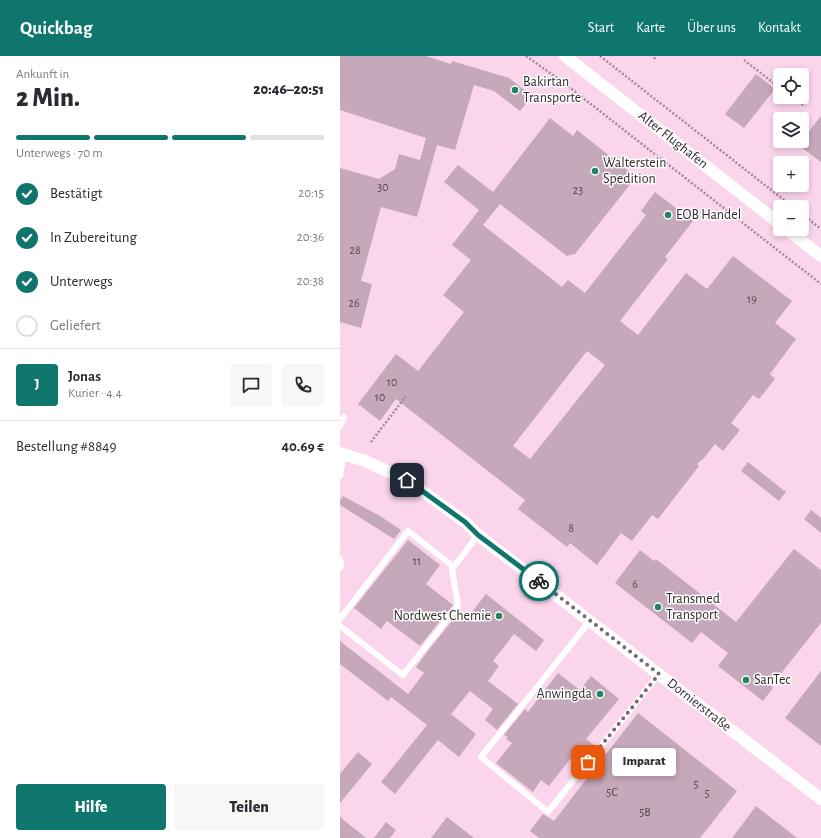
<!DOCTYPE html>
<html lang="de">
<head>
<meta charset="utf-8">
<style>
  body { margin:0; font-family:"Alegreya Sans",sans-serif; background:#f7f7f7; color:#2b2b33; height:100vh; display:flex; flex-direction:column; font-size:15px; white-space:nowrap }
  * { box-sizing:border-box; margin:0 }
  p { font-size:13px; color:#7c7c81 }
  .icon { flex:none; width:22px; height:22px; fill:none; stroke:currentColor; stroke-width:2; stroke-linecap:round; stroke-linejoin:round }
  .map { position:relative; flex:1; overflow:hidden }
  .panel { display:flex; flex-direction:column; background:#fff; width:340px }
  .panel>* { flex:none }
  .buttons { position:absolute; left:433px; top:12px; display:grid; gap:8px }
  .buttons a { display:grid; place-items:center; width:36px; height:36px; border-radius:4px; background:#fff; box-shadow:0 2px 6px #0003; font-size:20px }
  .pin { position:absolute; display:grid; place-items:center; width:34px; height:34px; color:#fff; margin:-17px; border-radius:8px; box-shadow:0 2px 6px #0006 }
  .courier { position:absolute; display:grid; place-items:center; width:40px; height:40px; margin:-20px; border:3px solid #0f766e; border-radius:50%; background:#fff; color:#222; box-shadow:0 1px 5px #0007 }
  .bubble { position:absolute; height:28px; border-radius:4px; background:#fff; box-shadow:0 2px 6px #0003; font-size:13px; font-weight:800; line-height:28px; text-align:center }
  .head em { font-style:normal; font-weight:800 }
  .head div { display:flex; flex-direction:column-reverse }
  .head { display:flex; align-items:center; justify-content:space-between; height:68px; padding:0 16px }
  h1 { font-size:26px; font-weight:800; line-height:30px }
  .bar { display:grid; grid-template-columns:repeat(4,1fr); gap:6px 4px; align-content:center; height:48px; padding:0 16px }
  .bar i { height:5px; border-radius:3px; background:#e1e1e2 }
  .bar .selected { background:#0f766e }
  .bar p { grid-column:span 4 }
  .line { display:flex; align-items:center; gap:10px; padding:0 16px; border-top:1px solid #e1e1e2 }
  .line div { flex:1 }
  .round { display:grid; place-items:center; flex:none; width:42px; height:42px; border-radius:4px; background:#f7f7f7 }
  ol { padding:0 16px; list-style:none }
  li { display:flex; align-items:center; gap:12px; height:44px }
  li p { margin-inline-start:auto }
  li .icon { padding:4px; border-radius:50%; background:#0f766e; color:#fff; stroke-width:4 }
  li:last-child { color:#7c7c81 }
  li i { width:22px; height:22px; border:2px solid #e1e1e2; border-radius:50% }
  .primary-button { display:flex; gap:8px; margin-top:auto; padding:8px 16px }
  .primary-button a { flex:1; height:46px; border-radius:4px; background:#0f766e; color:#fff; font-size:16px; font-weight:800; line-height:46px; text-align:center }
  .primary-button a+a { background:#f7f7f7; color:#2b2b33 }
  header { display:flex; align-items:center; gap:24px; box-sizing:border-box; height:56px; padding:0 20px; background:#0f766e; color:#fff }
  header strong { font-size:19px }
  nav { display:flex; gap:22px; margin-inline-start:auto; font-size:14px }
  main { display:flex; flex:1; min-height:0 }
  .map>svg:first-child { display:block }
  .built { fill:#fbd5ec; fill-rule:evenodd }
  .building { fill:#c5a8ba; fill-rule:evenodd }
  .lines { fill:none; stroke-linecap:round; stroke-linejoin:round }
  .path { stroke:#9f8c97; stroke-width:2.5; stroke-dasharray:2 2; stroke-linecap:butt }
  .service { stroke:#fff; stroke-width:6 }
  .minor { stroke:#fff; stroke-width:12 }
  .done { stroke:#796973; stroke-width:4; stroke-dasharray:0 7.2 }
  .route { stroke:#0f766e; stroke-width:5 }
  .poi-dot { fill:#24845d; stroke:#fff; stroke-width:1.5 }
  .labels { text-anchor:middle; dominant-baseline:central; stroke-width:3; stroke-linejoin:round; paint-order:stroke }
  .number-label { font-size:12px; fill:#584852 }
  .poi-label { font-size:14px; fill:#33282f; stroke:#fff; text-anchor:start }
  .street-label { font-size:14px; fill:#33282f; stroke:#fff }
</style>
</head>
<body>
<header>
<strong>Quickbag</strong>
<nav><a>Start</a><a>Karte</a><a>Über uns</a><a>Kontakt</a></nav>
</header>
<main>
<section class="panel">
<div class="head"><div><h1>2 Min.</h1><p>Ankunft in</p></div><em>20:46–20:51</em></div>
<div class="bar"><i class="selected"></i><i class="selected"></i><i class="selected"></i><i></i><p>Unterwegs · 70 m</p></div>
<ol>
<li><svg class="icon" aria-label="check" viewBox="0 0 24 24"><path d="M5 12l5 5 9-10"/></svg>Bestätigt<p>20:15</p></li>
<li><svg class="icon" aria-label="check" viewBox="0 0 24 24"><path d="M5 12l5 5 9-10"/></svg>In Zubereitung<p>20:36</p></li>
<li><svg class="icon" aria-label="check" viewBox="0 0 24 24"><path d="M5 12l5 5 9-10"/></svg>Unterwegs<p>20:38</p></li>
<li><i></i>Geliefert</li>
</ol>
<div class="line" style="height:72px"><b class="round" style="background:#0f766e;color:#fff">J</b><div><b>Jonas</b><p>Kurier · 4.4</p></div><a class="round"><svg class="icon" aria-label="chat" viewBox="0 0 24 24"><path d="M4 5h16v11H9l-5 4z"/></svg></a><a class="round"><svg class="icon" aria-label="phone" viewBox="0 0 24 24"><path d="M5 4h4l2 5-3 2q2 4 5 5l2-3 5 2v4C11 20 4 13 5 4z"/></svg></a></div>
<div class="line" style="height:52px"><div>Bestellung #8849</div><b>40.69 €</b></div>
<div class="primary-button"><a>Hilfe</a><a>Teilen</a></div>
</section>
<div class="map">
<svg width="481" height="782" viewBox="0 0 481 782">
  <rect width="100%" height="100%" fill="#fce3f2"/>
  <path class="built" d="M0,0H481V782H0ZM440,19H462V41H440ZM440,63H462V85H440ZM440,107H462V129H440ZM440,151H462V173H440Z"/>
  <g class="building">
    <path d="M0,0H86L111,8L112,5L169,22L192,40L180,55L154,35L134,29L115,94L97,89L77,161L41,151L21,225L32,228L21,272L0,266V112L39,123L55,113L59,98L80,104L86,82L0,54Z"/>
    <path d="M416,18L435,33L404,72L385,58Z"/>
    <path d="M481,60V106L458,89Z"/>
    <path d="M210,62L233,80L237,74L296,121L235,198L227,200L160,148L143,169L222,231L228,224L245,237L306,159L301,155L315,136L353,165L325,201L328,203L280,265L298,279L346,217L367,233L393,200L452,245L435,267L456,283L430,318L435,323L419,343L413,339L391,367L400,374L383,395L375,388L364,402L357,408L359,410L318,463L312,459L292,485L281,477L257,509L230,487L227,491L178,453L185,444L56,343L40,365L18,348L56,298L78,315L124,256L103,239L131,204L112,189L139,154L104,126L118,109L153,136ZM247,295L265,309L190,403L173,390Z"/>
    <path d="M408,406L446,436L439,445L401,415Z"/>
    <path d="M3,440L40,460L61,474L54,483L0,449V445Z"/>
    <path d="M471,454L481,462V477L464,463Z"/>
    <path d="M68,484L100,509L86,528L113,549L80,590L47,565L41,573L14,552Z"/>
    <path d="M454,493L481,514V567L431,630L433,632L423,645L378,610L388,597L361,576L352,587L275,527L300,494L314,505L316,503L396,566Z"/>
    <path d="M146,538L204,584L196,595L174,578L153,605L159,610L148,625L178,648L157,674L145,664L153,653L130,635L111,658L136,678L119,701L98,684L55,738L41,726L87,669L51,641L48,645L0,608V585L68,638L84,617L76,611L87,596L120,555L128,561Z"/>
    <path d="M481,615V690L445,662Z"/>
    <path d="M218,617L240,634L251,620L279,643L246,683L255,690L247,700L238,693L209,730L201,724L193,736L156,707L172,687L166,683L168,681L164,679L185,653L188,656Z"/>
    <path d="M298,657L397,735L360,782H199L190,775L203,758L214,765L258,708L254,705L263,695L266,698Z"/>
    <path d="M18,696L32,708L0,747V718Z"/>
    <path d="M416,750L457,782H392Z"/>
    <path d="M0,761L26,782H0Z"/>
    <path d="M107,761L134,782H91Z"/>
    <path d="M46,766L56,774L50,782H34Z"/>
  </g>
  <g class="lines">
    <g class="path">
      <path d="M186,0L220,24L481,228"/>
      <path d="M260,0L453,151"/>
      <path d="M314,3L316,0"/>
      <path d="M404,4L440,32"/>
      <path d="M452,41L463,49"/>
      <path d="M462,158L481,173"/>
      <path d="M31,386L66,340"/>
    </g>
    <g class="service">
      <path d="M0,370L4,361"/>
      <path d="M0,420L4,398"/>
      <path d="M0,503L1,510L0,512"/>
      <path d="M0,563L68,475L114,511"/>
      <path d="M250,565L141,701L208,756L319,618"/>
      <path d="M0,570L63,619L118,550L112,513L138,479"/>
    </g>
    <g class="minor">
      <path d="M225,0L440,168"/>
      <path d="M446,173L481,200"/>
      <path d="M0,397L25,405L67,424L125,466L138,479L481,743"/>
    </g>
  </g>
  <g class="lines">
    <path class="done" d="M199,525L319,618L248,706"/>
    <path class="route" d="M67,424L125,466L138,479L199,525"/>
  </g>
  <g class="poi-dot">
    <circle cx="175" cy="34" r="4"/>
    <circle cx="255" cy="115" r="4"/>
    <circle cx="328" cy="159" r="4"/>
    <circle cx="318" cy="551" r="4"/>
    <circle cx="159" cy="560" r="4"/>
    <circle cx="406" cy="624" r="4"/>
    <circle cx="260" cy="638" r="4"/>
  </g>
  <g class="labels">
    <g class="number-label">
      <text x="43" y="131">30</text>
      <text x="238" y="134">23</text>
      <text x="15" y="194">28</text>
      <text x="412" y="243">19</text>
      <text x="14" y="247">26</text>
      <text x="52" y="326">10</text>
      <text x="40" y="341">10</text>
      <text x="231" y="472">8</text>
      <text x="77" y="505">11</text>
      <text x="295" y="528">6</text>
      <text x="356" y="728">5</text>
      <text x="272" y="736">5C</text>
      <text x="367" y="737">5</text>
      <text x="305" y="756">5B</text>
    </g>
    <g class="poi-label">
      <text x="183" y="26">Bakirtan<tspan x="183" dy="16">Transporte</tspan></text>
      <text x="263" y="107">Walterstein<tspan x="263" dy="16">Spedition</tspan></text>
      <text x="336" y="159">EOB Handel</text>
      <text x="326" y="543">Transmed<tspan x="326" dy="16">Transport</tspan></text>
      <text x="151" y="560" text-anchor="end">Nordwest Chemie</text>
      <text x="414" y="624">SanTec</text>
      <text x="252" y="638" text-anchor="end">Anwingda</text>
    </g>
    <g class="street-label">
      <text transform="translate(333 84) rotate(38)">Alter Flughafen</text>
      <text transform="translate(359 649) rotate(38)">Dornierstraße</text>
    </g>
  </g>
</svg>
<div class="buttons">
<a><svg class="icon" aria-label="locate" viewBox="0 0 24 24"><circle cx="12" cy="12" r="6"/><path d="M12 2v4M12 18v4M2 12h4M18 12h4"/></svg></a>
<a><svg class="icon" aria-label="layers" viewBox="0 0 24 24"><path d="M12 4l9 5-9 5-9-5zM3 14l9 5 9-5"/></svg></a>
<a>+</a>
<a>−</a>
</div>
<div class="pin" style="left:248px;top:706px;background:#ea580c"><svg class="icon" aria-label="bag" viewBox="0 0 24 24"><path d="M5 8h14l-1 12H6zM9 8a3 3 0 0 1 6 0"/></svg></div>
<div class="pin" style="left:67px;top:424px;background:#1f2937"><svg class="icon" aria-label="home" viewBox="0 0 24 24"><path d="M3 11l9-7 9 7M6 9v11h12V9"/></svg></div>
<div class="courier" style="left:199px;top:525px"><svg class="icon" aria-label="bike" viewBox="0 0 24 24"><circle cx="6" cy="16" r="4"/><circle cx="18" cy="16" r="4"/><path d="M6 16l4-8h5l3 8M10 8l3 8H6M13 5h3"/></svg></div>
<div class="bubble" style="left:272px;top:692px;width:64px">Imparat</div>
</div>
</main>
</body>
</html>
